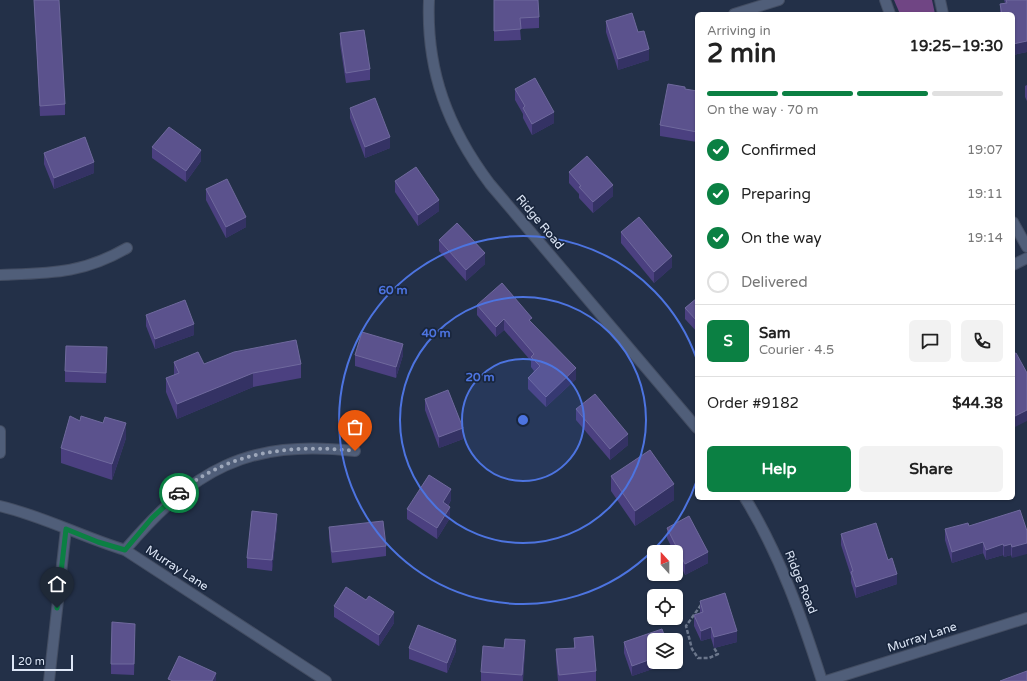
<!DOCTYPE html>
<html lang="en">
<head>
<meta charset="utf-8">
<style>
  body { margin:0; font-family:"Varela Round",sans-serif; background:#f2f2f2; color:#222; height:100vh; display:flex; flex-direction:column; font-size:15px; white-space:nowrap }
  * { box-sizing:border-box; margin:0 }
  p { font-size:13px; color:#767676 }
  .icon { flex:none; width:22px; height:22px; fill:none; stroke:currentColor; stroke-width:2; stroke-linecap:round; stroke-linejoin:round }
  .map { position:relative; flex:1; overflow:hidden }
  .sheet { position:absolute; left:695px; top:12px; width:320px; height:488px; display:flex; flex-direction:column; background:#fff; border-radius:6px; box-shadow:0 1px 3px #0004 }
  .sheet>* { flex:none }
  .needle { width:26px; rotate:339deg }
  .tools { position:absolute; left:647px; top:545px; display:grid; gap:8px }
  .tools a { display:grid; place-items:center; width:36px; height:36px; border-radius:6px; background:#fff; box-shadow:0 1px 3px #0004; font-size:20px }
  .scale { position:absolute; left:12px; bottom:10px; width:61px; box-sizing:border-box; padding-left:4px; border:2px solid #dee7f7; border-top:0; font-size:11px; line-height:14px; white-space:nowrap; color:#dee7f7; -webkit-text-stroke:3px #19263d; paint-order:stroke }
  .pin { position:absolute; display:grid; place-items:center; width:34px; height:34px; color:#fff; margin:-41px -17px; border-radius:50% 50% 50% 0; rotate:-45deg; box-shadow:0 0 4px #0007 }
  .pin .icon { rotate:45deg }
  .courier { position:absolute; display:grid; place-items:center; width:40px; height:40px; margin:-20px; border:3px solid #0b8043; border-radius:50%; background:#fff; color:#222; box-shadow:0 1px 5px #0007 }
  .summary em { font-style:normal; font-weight:700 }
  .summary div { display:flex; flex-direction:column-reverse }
  .summary { display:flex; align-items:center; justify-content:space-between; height:68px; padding:0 12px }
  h1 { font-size:26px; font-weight:700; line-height:30px }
  .bar { display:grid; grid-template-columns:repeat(4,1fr); gap:6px 4px; align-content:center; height:48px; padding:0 12px }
  .bar i { height:5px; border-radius:3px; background:#e0e0e0 }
  .bar .on { background:#0b8043 }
  .bar p { grid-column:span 4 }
  .line { display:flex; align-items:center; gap:10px; padding:0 12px; border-top:1px solid #e0e0e0 }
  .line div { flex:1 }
  .round { display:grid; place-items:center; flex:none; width:42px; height:42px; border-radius:6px; background:#f2f2f2 }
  ol { padding:0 12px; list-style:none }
  li { display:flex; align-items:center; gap:12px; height:44px }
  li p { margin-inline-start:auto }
  li .icon { padding:4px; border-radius:50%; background:#0b8043; color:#fff; stroke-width:4 }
  li:last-child { color:#767676 }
  li i { width:22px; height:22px; border:2px solid #e0e0e0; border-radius:50% }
  .button { display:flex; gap:8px; margin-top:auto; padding:8px 12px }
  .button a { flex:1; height:46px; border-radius:6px; background:#0b8043; color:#fff; font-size:16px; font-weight:700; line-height:46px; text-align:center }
  .button a+a { background:#f2f2f2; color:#222 }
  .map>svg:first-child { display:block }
  .green { fill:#704584 }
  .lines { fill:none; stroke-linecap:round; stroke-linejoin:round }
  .minor-casing { stroke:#434d62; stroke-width:12 }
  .path { stroke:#6b768b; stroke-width:2.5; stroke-dasharray:4 2; stroke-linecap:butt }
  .minor { stroke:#505e79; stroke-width:10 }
  .wall { fill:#4b4080 }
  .shaded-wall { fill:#343264 }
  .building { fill:#5b528d; stroke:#6f699d }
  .done { stroke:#9da7ba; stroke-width:4; stroke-dasharray:0 7.2 }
  .route { stroke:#0b8043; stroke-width:5 }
  .ring { fill:none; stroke:#4d74e0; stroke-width:2 }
  .labels { text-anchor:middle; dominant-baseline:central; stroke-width:3.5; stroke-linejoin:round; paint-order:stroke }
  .street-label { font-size:12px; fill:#dee7f7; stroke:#19263d }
  .centre { fill:#4d74e0; stroke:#19263d; stroke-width:2 }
  .ring-label { font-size:12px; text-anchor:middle; font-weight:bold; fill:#4d74e0; stroke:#19263d; stroke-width:3.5; stroke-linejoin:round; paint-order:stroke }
</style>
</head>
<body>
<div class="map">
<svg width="1027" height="681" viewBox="0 0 1027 681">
  <rect width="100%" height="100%" fill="#233048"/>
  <path class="green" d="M894,0H932L935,14H900Z"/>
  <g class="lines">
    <g class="minor-casing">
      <g id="minor">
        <path d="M429,0C426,71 448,128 490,184L697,428"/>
        <path d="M885,0L890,14"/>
        <path d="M940,0L943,14"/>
        <path d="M734,14L779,0"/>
        <path d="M1013,222L1027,247"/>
        <path d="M1013,265L1027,258"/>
        <path d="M0,275C51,273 82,274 127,248"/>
        <path d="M0,431V453"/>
        <path d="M745,498C780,555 802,618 822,681"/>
        <path d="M0,506C43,516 82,537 125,550L326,681"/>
        <path d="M125,550C194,469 247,439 355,451"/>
        <path d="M49,681L66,529"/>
        <path d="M826,681L1027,618"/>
      </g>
    </g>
    <path class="path" d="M701,605L686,626L692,649L698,658H709L718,654L714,648"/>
    <use href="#minor" class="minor"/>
  </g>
  <g class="wall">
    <path d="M34,0L65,104V115L40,116Z"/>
    <path d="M494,0L539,17V28L520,29L521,40L494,41Z"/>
    <path d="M1004,0H1027V52L1013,55V14H1000V4L1005,3Z"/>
    <path d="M606,21L638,32L649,60L618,70L606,32Z"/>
    <path d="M340,33L370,69V80L346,83L340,44Z"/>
    <path d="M1027,85V101L1025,97V86Z"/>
    <path d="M515,89L554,123L532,135L523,118V114L515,100Z"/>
    <path d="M697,91V142L660,136V125Z"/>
    <path d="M350,108L390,148L365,158L350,118Z"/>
    <path d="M152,147L201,161L186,182L152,158Z"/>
    <path d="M44,153L94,173L54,189L44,164Z"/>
    <path d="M569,172L613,196L593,213L579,198V194L569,183Z"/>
    <path d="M395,181L439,211L418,226L395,192Z"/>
    <path d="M206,189L246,227L226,238L206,200Z"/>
    <path d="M621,232L672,267L654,283L621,243Z"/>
    <path d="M439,240L485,264L466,281L439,251Z"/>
    <path d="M697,298V332L685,319V308Z"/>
    <path d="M477,305L532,323L576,379L546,407L528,389V378L534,371L531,367V361L504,330L496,337L477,315Z"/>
    <path d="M146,315L194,335L155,349L146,326Z"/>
    <path d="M355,355H403L396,378L355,366Z"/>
    <path d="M107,358L106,383L65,382V371Z"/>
    <path d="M174,362L204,364H301V378L253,387L177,419L166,392V378L174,375Z"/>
    <path d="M425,399L463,439L439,448L425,410Z"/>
    <path d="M576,409L628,445L610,460L576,420Z"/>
    <path d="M80,421L103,423L126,438L112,480L61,463V448Z"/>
    <path d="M611,476L674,500L635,526L611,491Z"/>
    <path d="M451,500L448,506L450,518L437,539L407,519V509Z"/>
    <path d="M1020,510L1012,558L1011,555L1004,557L1003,555L986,560L983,553L952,563L945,540V529L969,526Z"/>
    <path d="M277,525L272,571L247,568V558Z"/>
    <path d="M329,527L386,546V556L332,563L329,538Z"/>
    <path d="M667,528L708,563L685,575L676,556V552H674L667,538Z"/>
    <path d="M841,534L897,584L856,598L851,582V576L841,545Z"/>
    <path d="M700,601L737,642L714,648L711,638L701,641L694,626V615L700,613Z"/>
    <path d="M334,606L394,623L379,646L334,617Z"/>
    <path d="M135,634L134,675L111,674V664Z"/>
    <path d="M574,638L596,671V681H558L556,660V649L574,648Z"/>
    <path d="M624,642L670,662V663L632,676L624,653Z"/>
    <path d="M409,648L456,651L447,673L409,659Z"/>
    <path d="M525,651L523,681H481V672Z"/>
  </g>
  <g class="shaded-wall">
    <path d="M1027,41V52L1013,55V44Z"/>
    <path d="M649,49V60L618,70V59Z"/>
    <path d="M554,112V123L532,135V124Z"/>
    <path d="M390,137V148L365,158V147Z"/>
    <path d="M201,150V161L186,182V171Z"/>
    <path d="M94,162V173L54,189V178Z"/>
    <path d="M613,185V196L593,213V202Z"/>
    <path d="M439,200V211L418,226V215Z"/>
    <path d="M246,217V227L226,238V227Z"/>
    <path d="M485,253V264L466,281V270Z"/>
    <path d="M672,256V267L654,283V272Z"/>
    <path d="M504,319V330L496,337V327Z"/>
    <path d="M194,324V335L155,349V339Z"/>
    <path d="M403,344V355L396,378V367Z"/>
    <path d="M107,347V358L106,383V373Z"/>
    <path d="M576,368V379L546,407V397Z"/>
    <path d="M253,373V387L177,419V404Z"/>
    <path d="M1027,410V421L1013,428V417Z"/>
    <path d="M126,423V438L112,480V464Z"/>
    <path d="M463,428V439L439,448V437Z"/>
    <path d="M628,434V445L610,460V449Z"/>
    <path d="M674,484V500L635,526V511Z"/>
    <path d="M451,489V500L443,513V502Z"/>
    <path d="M450,507V518L437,539V528Z"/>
    <path d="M277,514V525L272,571V560Z"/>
    <path d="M983,542V553L952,563V552Z"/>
    <path d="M1027,543V554L1012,558V547Z"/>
    <path d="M1003,544V555L986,560V550Z"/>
    <path d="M1011,544V555L1004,557V546Z"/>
    <path d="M708,552V563L685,575V564Z"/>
    <path d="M897,574V584L856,598V587Z"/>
    <path d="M394,612V623L379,646V635Z"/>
    <path d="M711,627V638L701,641V631Z"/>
    <path d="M737,631V642L714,648V637Z"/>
    <path d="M456,640V651L447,673V663Z"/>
    <path d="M525,640V651L522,681V675Z"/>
    <path d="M654,658V662H670V663L632,676V666Z"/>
    <path d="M216,673V681H212Z"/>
  </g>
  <g class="building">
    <path d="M34,0H59L65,104L40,106Z"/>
    <path d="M494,0H538L539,17L520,18L521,29L494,31Z"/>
    <path d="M1006,0H1027V41L1013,44V14H1002L1000,4L1007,3Z"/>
    <path d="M632,13L638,32L644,31L649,49L618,59L606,21Z"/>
    <path d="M364,30L370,69L346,73L340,33Z"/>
    <path d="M535,78L554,112L532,124L523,108L525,106L515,89Z"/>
    <path d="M668,84L685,87V89L697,91V132L660,125Z"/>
    <path d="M375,98L390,137L365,147L350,108Z"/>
    <path d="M169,127L201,150L186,171L152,147Z"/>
    <path d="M85,137L94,162L54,178L44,153Z"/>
    <path d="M587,156L613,185L593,202L579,187L581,186L569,172Z"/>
    <path d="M416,167L439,200L418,215L395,181Z"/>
    <path d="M227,179L246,217L226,227L206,189Z"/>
    <path d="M639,217L672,256L654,272L621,232Z"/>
    <path d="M457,223L485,253L466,270L439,240Z"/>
    <path d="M502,283L532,318L529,320L576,368L546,397L528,378L540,366L531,357L534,354L504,319L496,327L477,305Z"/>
    <path d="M697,298V321L685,308Z"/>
    <path d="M185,300L194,324L155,339L146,315Z"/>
    <path d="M362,332L403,344L396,367L355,355Z"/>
    <path d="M296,340L301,364L253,373L177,404L166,378L179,373L174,362L198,352L204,364L234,352Z"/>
    <path d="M66,346L107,347L106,373L65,371Z"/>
    <path d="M1016,353L1027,373V410L1013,417V354Z"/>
    <path d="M448,390L463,428L439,437L425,399Z"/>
    <path d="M595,394L628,434L610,449L576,409Z"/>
    <path d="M70,416L80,421L81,416L103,423L105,417L126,423L112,464L61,448Z"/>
    <path d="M650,450L674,484L635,511L611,476Z"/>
    <path d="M429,475L451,489L443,502L450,507L437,528L407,509Z"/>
    <path d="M1020,510L1027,531V543L1012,547L1011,544L1004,546L1003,544L986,550L983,542L952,552L945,529L968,523L969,526Z"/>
    <path d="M252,511L277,514L272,560L247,558Z"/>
    <path d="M689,516L708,552L685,564L667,528Z"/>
    <path d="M383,521L386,546L332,552L329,527Z"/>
    <path d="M876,523L888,560L892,558L897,574L856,587L851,572L853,571L841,534Z"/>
    <path d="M346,587L366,600L369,596L394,612L379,635L334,606Z"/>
    <path d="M725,593L737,631L714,637L711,627L701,631L694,615L703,612L700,601Z"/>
    <path d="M112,622L135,624L134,664H111Z"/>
    <path d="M418,625L456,640L447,663L409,648Z"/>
    <path d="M662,629L666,640H654V658L632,666L624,642Z"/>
    <path d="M593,636L596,671L559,675L556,649L575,648L574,638Z"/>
    <path d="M505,639L525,640L522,675L481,672L483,646L504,648Z"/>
    <path d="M179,656L216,673L212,681H173L168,679Z"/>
    <path d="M1027,671V681H1000Z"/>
  </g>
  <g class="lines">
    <path class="done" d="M179,493C228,451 294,444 355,451"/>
    <path class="route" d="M57,608L66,529L98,542L125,550L152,518L179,493"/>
  </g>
  <circle cx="523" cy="420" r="61" fill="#4d74e0" fill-opacity=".12"/>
  <g class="ring">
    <circle cx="523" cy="420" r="61"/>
    <circle cx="523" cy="420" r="123"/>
    <path d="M697 480A184 184 0 1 1 697 360"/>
  </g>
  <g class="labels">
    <g class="street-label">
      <text transform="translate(540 222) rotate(50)">Ridge Road</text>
      <text transform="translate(177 568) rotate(33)">Murray Lane</text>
      <text transform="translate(801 582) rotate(68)">Ridge Road</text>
      <text transform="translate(922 637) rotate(-18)">Murray Lane</text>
    </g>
  </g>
  <circle cx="523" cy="420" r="6" class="centre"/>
  <g class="ring-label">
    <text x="393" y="294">60 m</text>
    <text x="436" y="337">40 m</text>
    <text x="480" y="381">20 m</text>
  </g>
</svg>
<div class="tools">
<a><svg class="needle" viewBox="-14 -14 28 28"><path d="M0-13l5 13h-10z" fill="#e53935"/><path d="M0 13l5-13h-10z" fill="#767676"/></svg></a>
<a><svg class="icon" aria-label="locate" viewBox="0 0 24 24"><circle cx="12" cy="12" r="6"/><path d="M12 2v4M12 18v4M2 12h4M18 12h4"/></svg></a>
<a><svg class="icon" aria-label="layers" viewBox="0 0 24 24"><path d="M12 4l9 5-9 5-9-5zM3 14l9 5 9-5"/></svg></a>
</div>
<div class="scale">20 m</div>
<div class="pin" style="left:355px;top:451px;background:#ea580c"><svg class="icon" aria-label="bag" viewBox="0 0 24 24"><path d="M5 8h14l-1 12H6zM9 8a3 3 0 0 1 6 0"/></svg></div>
<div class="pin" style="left:57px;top:608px;background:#1f2937"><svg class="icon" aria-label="home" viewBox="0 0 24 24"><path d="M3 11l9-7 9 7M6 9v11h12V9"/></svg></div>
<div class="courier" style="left:179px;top:493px"><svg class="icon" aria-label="car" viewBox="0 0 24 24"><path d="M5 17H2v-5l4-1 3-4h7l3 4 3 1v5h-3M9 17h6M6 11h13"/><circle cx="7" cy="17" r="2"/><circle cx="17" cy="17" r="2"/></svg></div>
<section class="sheet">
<div class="summary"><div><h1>2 min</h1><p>Arriving in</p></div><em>19:25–19:30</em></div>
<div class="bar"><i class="on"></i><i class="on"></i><i class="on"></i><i></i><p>On the way · 70 m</p></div>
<ol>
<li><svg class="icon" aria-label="check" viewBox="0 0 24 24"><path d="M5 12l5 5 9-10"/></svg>Confirmed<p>19:07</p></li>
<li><svg class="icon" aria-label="check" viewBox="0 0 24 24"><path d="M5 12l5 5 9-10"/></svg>Preparing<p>19:11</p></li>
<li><svg class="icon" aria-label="check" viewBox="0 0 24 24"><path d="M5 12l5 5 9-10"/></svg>On the way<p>19:14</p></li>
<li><i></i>Delivered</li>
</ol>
<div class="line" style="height:72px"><b class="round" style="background:#0b8043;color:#fff">S</b><div><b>Sam</b><p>Courier · 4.5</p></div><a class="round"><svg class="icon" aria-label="chat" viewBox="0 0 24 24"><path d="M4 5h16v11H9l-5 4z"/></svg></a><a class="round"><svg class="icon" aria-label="phone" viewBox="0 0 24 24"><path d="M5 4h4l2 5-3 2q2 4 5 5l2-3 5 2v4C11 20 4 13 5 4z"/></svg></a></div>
<div class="line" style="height:52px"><div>Order #9182</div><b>$44.38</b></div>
<div class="button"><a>Help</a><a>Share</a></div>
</section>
</div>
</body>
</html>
